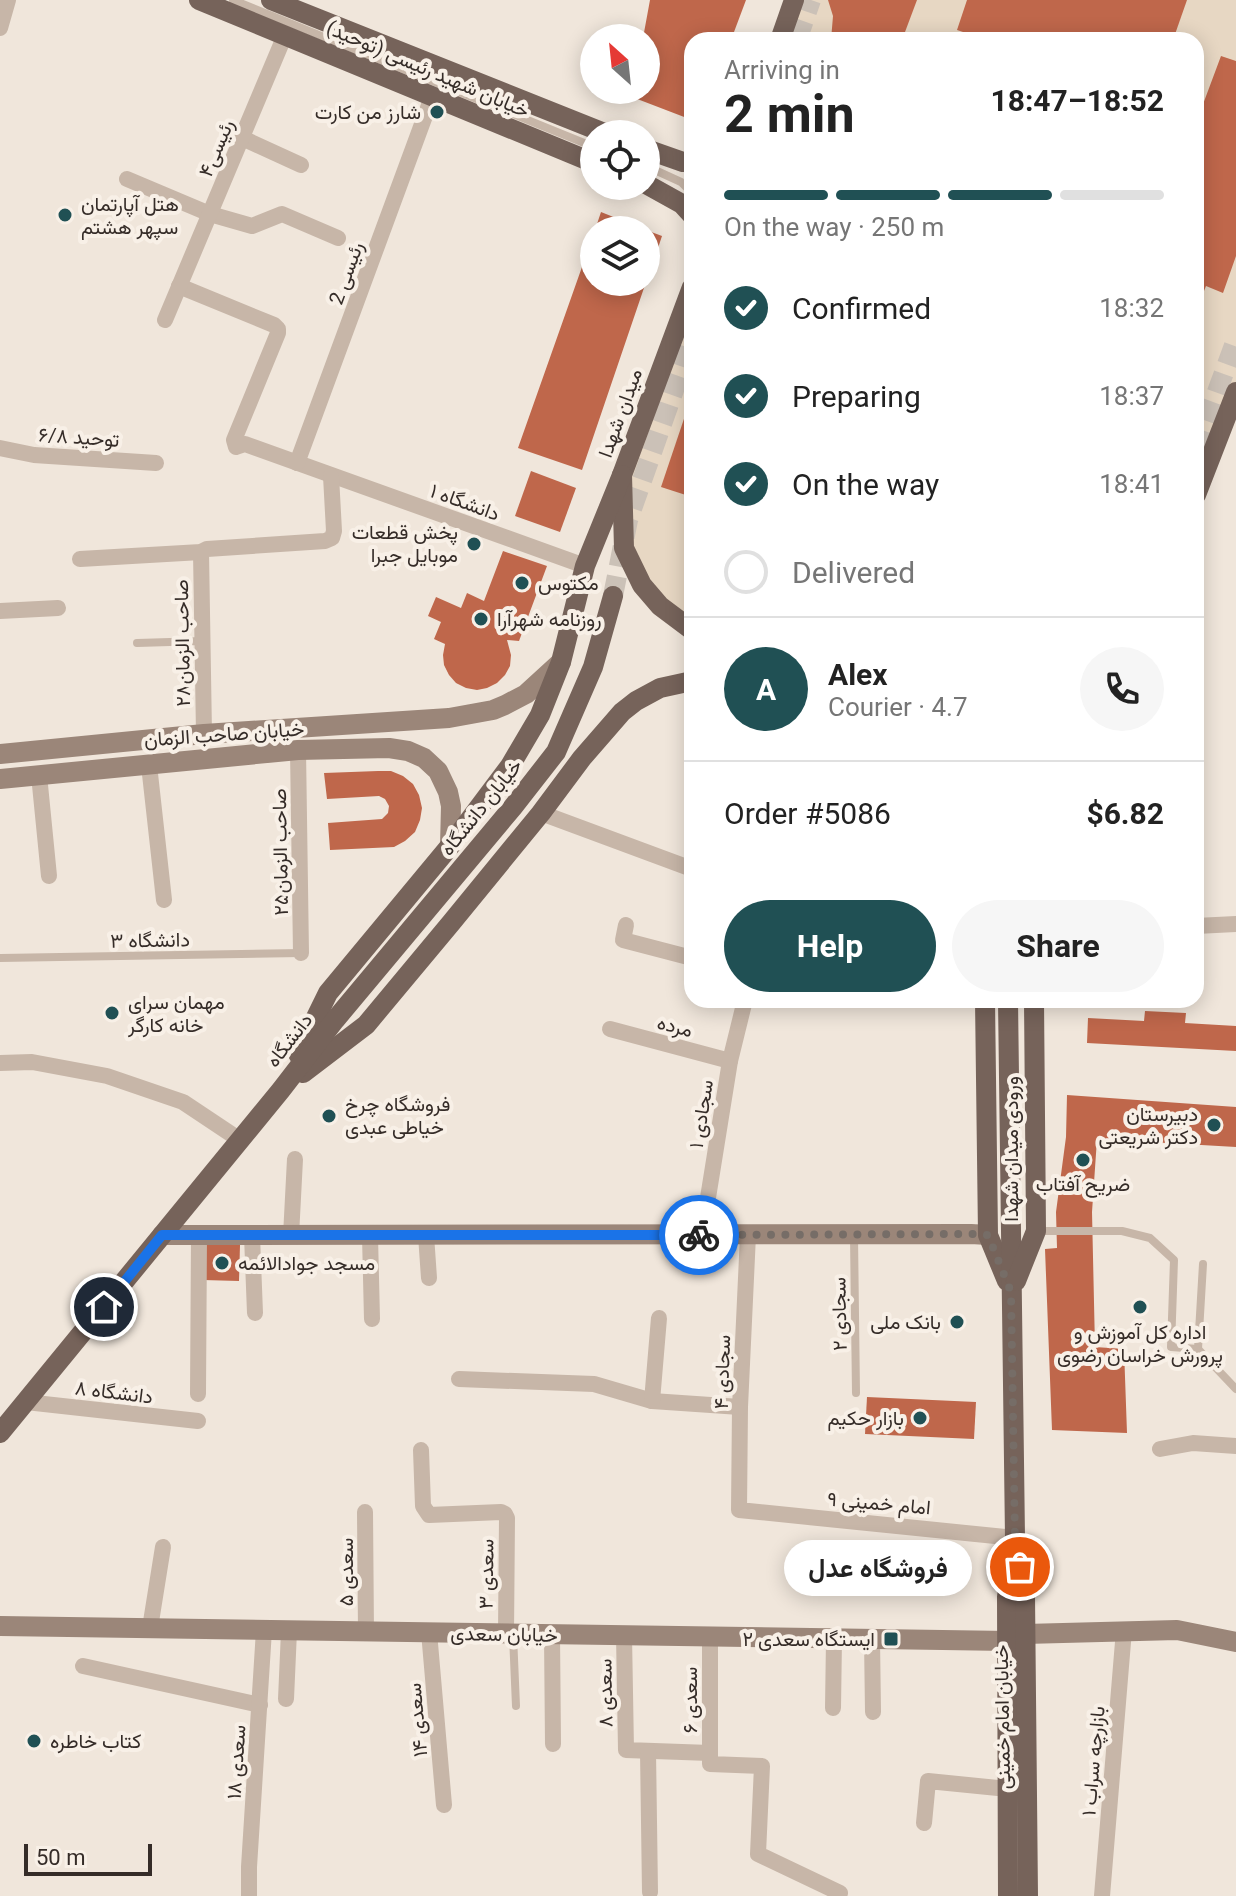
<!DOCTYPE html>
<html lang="en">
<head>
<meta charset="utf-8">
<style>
  body { margin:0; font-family:Roboto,Vazirmatn,sans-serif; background:#f6f6f6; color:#222; height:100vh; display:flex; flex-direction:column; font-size:30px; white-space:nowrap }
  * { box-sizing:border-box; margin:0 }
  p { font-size:26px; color:#767676 }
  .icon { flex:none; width:44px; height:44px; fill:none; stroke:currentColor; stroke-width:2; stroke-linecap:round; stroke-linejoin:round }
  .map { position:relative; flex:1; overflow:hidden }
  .panel { position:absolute; left:684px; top:32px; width:520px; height:976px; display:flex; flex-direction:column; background:#fff; border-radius:24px; box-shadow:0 4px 20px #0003 }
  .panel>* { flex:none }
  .needle { width:52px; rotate:333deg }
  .tools { position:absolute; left:580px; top:24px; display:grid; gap:16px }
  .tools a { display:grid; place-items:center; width:80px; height:80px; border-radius:50%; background:#fff; box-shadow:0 4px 20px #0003; font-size:40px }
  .scale { position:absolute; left:24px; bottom:20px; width:128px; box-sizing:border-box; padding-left:8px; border:4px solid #352c28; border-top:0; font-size:22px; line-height:28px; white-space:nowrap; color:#352c28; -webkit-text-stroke:6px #f8f0e7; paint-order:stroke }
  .pin { position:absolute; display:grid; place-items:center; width:68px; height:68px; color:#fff; margin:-34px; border:4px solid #fff; border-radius:50%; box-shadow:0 2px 8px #0007 }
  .courier { position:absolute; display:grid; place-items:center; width:80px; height:80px; margin:-40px; border:6px solid #1a73e8; border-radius:50%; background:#fff; color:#222; box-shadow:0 2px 10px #0007 }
  .bubble { position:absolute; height:56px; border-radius:28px; background:#fff; box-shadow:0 4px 20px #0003; font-size:26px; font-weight:700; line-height:56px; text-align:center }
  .head em { font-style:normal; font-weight:700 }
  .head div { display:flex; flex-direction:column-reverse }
  .head { display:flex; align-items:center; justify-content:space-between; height:136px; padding:0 40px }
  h1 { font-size:52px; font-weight:700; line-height:60px }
  .bar { display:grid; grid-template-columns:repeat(4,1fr); gap:12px 8px; align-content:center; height:96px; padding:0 40px }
  .bar i { height:10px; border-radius:6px; background:#e0e0e0 }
  .bar .active { background:#205054 }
  .bar p { grid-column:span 4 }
  .line { display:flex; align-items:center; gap:20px; padding:0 40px; border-top:2px solid #e0e0e0 }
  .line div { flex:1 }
  .round { display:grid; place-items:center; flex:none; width:84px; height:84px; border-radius:42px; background:#f6f6f6 }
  ol { padding:0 40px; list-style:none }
  li { display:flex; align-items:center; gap:24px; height:88px }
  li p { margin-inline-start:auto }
  li .icon { padding:8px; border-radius:50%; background:#205054; color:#fff; stroke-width:4 }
  li:last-child { color:#767676 }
  li i { width:44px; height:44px; border:4px solid #e0e0e0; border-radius:50% }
  .action { display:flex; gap:16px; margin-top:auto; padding:16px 40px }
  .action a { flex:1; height:92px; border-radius:48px; background:#205054; color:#fff; font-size:32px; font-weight:700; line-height:92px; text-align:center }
  .action a+a { background:#f6f6f6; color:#222 }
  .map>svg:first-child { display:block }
  .plaza { fill:#e7d7c3 }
  .building { fill:#bf674b }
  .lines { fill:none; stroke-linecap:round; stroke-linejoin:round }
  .primary-tunnel { stroke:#cbc1b7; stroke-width:20; stroke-dasharray:20 10; stroke-linecap:butt }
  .lane { stroke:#c7b6a8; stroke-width:8 }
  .street { stroke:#c7b6a8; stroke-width:16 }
  .secondary { stroke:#9b8679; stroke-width:20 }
  .primary { stroke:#76635a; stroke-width:20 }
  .done { stroke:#766d67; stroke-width:8; stroke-dasharray:0 14.4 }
  .route { stroke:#1a73e8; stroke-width:10 }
  .poi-dot { fill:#205054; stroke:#f8f0e7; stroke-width:3 }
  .labels { text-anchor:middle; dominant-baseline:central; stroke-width:8; stroke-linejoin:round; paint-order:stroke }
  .street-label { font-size:20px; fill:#352c28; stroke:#f8f0e7 }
  .poi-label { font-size:20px; fill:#352c28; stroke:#f8f0e7; text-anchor:start }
</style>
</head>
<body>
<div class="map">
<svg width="1236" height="1896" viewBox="0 0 1236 1896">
  <rect width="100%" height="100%" fill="#f0e6db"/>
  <g class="plaza">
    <path d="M794,0H1236V392L1196,495V40H780Z"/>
    <path d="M692,287V630L624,548L622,475Z"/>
  </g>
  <g class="building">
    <path d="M650,0H746L731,40H692V120L632,97L633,90H646V38H643Z"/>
    <path d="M828,0H917L902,40H831L833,16Z"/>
    <path d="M967,0H1187L1173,40H987L957,30Z"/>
    <path d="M1221,56L1236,61V256L1223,293L1206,286L1204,291L1196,288V123Z"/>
    <path d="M601,212L646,230H595Z"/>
    <path d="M646,230L662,236L647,281H646Z"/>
    <path d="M594,233V282H646L582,470L518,448Z"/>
    <path d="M691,398H692V497L661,487Z"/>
    <path d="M531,471L576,488L560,532L515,516Z"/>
    <path d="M503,551L547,566L519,641L507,640L511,655L510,666L505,675L497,683L487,688L477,690L466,688L456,683L449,675L444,665L443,655L445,644L434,639L441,622L428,616L436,597L461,608L467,593L484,601Z"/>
    <path d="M378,771H391L403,776L413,784L419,795L422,808L420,820L415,832L405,841L394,847L330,850L328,823L382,819L388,813L389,806L385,799L379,796L327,799L324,773Z"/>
    <path d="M1145,1011L1186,1013L1185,1023L1236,1026V1051L1087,1043L1088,1018L1144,1021Z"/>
    <path d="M1067,1095L1236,1107V1147L1097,1139L1092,1212L1095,1347L1124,1349L1127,1433L1052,1430L1045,1249L1057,1248L1056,1212L1066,1137Z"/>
    <path d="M204,1245H240L239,1281L203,1280Z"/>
    <path d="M867,1397L976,1402L974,1439L865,1434Z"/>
  </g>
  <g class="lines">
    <g class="primary-tunnel">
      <path d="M797,40L811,0"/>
      <path d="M1196,449L1236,340"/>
      <path d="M613,596L628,520L692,339"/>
    </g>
    <g class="lane">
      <path d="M233,0L594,147"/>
      <path d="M646,166L681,182L692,193"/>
      <path d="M137,643L203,641"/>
      <path d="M0,958L301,953"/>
      <path d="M1036,1231H1122L1150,1238L1174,1260L1171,1347L1198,1349L1203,1264"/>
      <path d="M854,1236L856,1393"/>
      <path d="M1198,1349L1236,1389"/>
      <path d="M513,1635L516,1706"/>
    </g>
    <g class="street">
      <path d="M0,28L8,0"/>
      <path d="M242,138L301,165"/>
      <path d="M127,179L210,214L252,226L282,214L338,238"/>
      <path d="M179,286L274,325L278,329V333L234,440L236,447L245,444L585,566"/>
      <path d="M165,320L285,35"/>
      <path d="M0,448L34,455L156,463"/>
      <path d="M297,463L432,97"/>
      <path d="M201,552L204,734"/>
      <path d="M80,559L201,552L207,549L325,541L332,538L334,531L331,476"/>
      <path d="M0,611L58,608"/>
      <path d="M298,750L301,953"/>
      <path d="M149,765L164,900"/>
      <path d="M39,775L49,876"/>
      <path d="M541,813L692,869"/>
      <path d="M626,925L623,940L692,958"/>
      <path d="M1196,926L1236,924"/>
      <path d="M610,1029L730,1061"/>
      <path d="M0,1063L32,1062L107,1076L183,1102L240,1140"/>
      <path d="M426,1235L429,1278"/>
      <path d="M702,1235L730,1061L745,1000"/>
      <path d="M748,1235L740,1407L739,1510L1015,1538"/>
      <path d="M252,1236L255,1313"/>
      <path d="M291,1236L295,1159"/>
      <path d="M370,1236L372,1319"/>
      <path d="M459,1379L594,1384L652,1401L740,1407"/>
      <path d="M198,1394L199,1236"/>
      <path d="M652,1401L659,1318"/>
      <path d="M26,1402L198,1421"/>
      <path d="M1160,1449L1193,1443L1236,1446"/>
      <path d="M421,1450L423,1506L429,1515L501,1512L505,1514L507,1518L506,1634"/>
      <path d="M365,1512L366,1632"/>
      <path d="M150,1628L163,1547"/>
      <path d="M429,1632L444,1805"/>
      <path d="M552,1635L553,1744"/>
      <path d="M624,1635L626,1750L710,1753"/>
      <path d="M710,1637V1764L762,1766L758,1854L840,1893L839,1896"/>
      <path d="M872,1639L873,1712"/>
      <path d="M83,1666L260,1705"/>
      <path d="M286,1699L289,1631"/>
      <path d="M833,1708L834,1639"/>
      <path d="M648,1751L650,1892"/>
      <path d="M924,1823L928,1781L1008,1789"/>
      <path d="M249,1896V1867L264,1630"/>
      <path d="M1102,1896L1124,1630"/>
    </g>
    <g class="secondary">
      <path d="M0,754L204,734L449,718L493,710L505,705L526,694L561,662"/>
      <path d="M0,779L298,750L389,748L408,751L424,758L438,771L448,792L451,806L450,846"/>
      <path d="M162,1235L971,1234L988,1235"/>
      <path d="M0,1626L1008,1641"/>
      <path d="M1025,1634L1177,1630L1236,1642"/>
    </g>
    <g class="primary">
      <path d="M199,0L594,163"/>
      <path d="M271,0L607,134"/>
      <path d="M780,40L794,0"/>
      <path d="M646,149L683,162H692"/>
      <path d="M646,184L682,204L692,215"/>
      <path d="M692,287L622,475L624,548L642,585L660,606L692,630"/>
      <path d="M1196,495L1236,392"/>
      <path d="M985,1000L988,1235L1007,1281"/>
      <path d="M1008,1000L1015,1538L1007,1597L1008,1896"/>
      <path d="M298,1054L328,993L450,846L510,766L540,715L561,662L585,566L622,475"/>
      <path d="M303,1073L366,1025L451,923L541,813L582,758L622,712L636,701L660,688L692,681"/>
      <path d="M1016,1281L1036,1231L1034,1000"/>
      <path d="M0,1433L281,1090L335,1020L513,807L556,752L593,667L613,596"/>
      <path d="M1019,1558L1025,1596L1028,1896"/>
    </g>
  </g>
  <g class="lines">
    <path class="done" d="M699,1235L971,1234L988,1235L1011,1292L1015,1538L1020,1567"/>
    <path class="route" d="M104,1307L162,1235H699"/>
  </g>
  <g class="poi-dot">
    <circle cx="437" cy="112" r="8"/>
    <circle cx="65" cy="215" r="8"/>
    <circle cx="474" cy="544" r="8"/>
    <circle cx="522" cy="583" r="8"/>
    <circle cx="481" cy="619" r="8"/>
    <circle cx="112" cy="1013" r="8"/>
    <circle cx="329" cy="1116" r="8"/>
    <circle cx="1214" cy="1125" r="8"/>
    <circle cx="1083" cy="1160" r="8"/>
    <circle cx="222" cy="1263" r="8"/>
    <circle cx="1140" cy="1307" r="8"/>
    <circle cx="957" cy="1322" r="8"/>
    <circle cx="920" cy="1418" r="8"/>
    <rect x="883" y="1631" width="16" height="16" rx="4"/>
    <circle cx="34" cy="1741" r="8"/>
  </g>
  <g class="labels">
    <g class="street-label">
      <text transform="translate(428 69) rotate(23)">خیابان شهید رئیسی (توحید)</text>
      <text transform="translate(216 148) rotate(-67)">رئیسی۴</text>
      <text transform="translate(346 273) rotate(-70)">رئیسی 2</text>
      <text transform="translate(620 413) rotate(-70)">میدان شهدا</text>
      <text transform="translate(79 437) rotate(4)">توحید ۶/۸</text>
      <text transform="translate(465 502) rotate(20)">دانشگاه ۱</text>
      <text transform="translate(182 643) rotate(-91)">صاحب الزمان۲۸</text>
      <text transform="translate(224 734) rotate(-4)">خیابان صاحب الزمان</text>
      <text transform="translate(481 807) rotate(-51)">خیابان دانشگاه</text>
      <text transform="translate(280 852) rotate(-91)">صاحب الزمان۲۵</text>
      <text transform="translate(150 940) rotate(-1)">دانشگاه ۳</text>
      <text transform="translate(675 1026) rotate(15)">مرده</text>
      <text transform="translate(289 1040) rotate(-52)">دانشگاه</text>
      <text transform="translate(701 1114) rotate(-81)">سجادی ۱</text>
      <text transform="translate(1011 1149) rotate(-90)">ورودی میدان شهدا</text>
      <text transform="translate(839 1314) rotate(-91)">سجادی ۲</text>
      <text transform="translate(722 1372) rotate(-88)">سجادی ۴</text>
      <text transform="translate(114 1392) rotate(7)">دانشگاه ۸</text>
      <text transform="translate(879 1503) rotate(5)">امام خمینی ۹</text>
      <text transform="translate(346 1572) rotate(-90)">سعدی ۵</text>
      <text transform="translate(486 1574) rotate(-89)">سعدی ۳</text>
      <text transform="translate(504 1634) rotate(1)">خیابان سعدی</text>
      <text transform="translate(605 1693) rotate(-91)">سعدی ۸</text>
      <text transform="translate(690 1700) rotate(-90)">سعدی ۶</text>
      <text transform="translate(1002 1717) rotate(-91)">خیابان امام خمینی</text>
      <text transform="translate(417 1720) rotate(-95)">سعدی ۱۴</text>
      <text transform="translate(1093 1761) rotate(-85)">بازارچه سراب ۱</text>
      <text transform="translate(236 1762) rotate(-86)">سعدی ۱۸</text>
    </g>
    <g class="poi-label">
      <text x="421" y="112" text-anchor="end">شارز من کارت</text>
      <text x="81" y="204">هتل آپارتمان<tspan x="81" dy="23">سپهر هشتم</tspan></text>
      <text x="458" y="532" text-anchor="end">پخش قطعات<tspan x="458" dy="23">موبایل جبرا</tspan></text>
      <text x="538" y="583">مکتوس</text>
      <text x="497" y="619">روزنامه شهرآرا</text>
      <text x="128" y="1002">مهمان سرای<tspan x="128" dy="23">خانه کارگر</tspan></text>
      <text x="345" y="1104">فروشگاه چرخ<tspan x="345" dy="23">خیاطی عبدی</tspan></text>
      <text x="1198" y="1114" text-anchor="end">دبیرستان<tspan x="1198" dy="23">دکتر شریعتی</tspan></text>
      <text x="1083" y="1184" text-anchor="middle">ضریح آفتاب</text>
      <text x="238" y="1263">مسجد جوادالائمه</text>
      <text x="941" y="1322" text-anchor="end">بانک ملی</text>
      <text x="1140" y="1332" text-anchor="middle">اداره کل آموزش و<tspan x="1140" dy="23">پرورش خراسان رضوی</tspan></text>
      <text x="904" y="1418" text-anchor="end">بازار حکیم</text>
      <text x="875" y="1639" text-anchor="end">ایستگاه سعدی ۲</text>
      <text x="50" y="1741">کتاب خاطره</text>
    </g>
  </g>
</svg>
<div class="tools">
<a><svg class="needle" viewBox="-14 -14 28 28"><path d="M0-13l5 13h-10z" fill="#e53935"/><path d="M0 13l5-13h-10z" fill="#767676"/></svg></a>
<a><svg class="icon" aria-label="locate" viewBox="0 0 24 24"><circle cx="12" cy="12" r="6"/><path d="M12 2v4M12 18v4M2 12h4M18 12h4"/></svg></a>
<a><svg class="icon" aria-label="layers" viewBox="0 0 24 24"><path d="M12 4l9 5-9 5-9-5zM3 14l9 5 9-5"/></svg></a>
</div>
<div class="scale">50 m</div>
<div class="pin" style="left:1020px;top:1567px;background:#ea580c"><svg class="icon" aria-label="bag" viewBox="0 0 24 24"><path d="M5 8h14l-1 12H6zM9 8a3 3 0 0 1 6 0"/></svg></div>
<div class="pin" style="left:104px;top:1307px;background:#1f2937"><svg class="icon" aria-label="home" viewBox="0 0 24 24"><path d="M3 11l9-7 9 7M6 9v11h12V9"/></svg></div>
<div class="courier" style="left:699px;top:1235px"><svg class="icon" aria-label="bike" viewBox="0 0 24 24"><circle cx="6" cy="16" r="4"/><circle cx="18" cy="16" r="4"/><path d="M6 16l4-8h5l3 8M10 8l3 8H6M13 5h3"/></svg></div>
<div class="bubble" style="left:784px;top:1540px;width:188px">فروشگاه عدل</div>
<section class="panel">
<div class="head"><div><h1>2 min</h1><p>Arriving in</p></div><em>18:47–18:52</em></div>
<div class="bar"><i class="active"></i><i class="active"></i><i class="active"></i><i></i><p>On the way · 250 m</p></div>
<ol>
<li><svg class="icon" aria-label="check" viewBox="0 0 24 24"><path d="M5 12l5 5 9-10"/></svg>Confirmed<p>18:32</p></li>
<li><svg class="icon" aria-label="check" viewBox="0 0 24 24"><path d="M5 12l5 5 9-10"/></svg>Preparing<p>18:37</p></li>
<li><svg class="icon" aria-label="check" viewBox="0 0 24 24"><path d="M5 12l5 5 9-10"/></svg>On the way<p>18:41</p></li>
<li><i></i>Delivered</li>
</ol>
<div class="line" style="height:144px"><b class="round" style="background:#205054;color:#fff">A</b><div><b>Alex</b><p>Courier · 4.7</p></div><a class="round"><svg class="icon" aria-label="phone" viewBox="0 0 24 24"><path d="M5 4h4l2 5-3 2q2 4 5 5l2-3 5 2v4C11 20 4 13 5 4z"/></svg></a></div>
<div class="line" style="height:104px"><div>Order #5086</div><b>$6.82</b></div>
<div class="action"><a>Help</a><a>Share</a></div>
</section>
</div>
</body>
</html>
